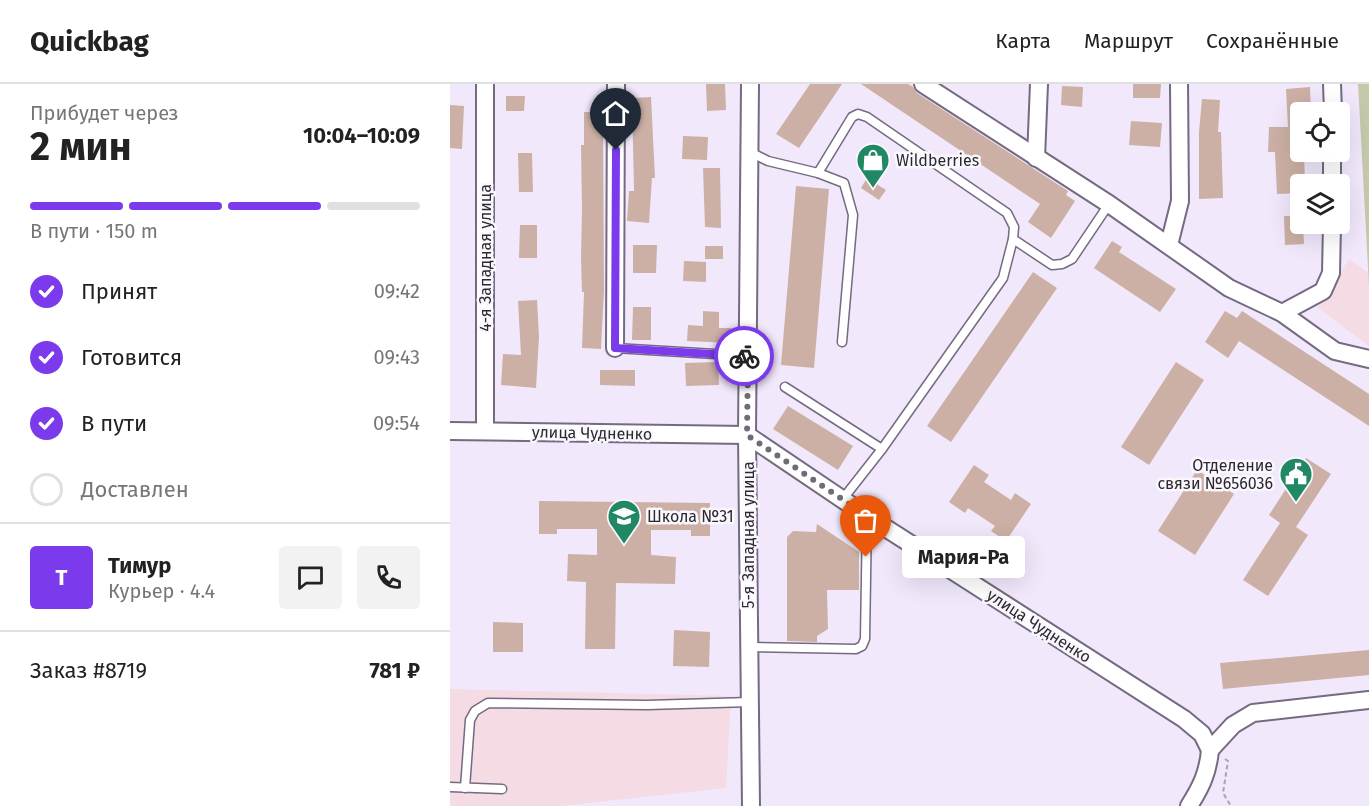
<!DOCTYPE html>
<html lang="ru">
<head>
<meta charset="utf-8">
<style>
  body { margin:0; font-family:"Fira Sans",sans-serif; background:#f2f2f2; color:#222; height:100vh; display:flex; flex-direction:column; font-size:22px; white-space:nowrap }
  * { box-sizing:border-box; margin:0 }
  p { font-size:20px; color:#767676 }
  .icon { flex:none; width:33px; height:33px; fill:none; stroke:currentColor; stroke-width:2; stroke-linecap:round; stroke-linejoin:round }
  .map { position:relative; flex:1; overflow:hidden }
  .sheet { display:flex; flex-direction:column; background:#fff; width:450px }
  .sheet>* { flex:none }
  .buttons { position:absolute; left:840px; top:18px; display:grid; gap:12px }
  .buttons a { display:grid; place-items:center; width:60px; height:60px; border-radius:6px; background:#fff; box-shadow:0 6px 24px #0002; font-size:30px }
  .pin { position:absolute; display:grid; place-items:center; width:51px; height:51px; color:#fff; margin:-62px -26px; border-radius:50% 50% 50% 0; rotate:-45deg; box-shadow:0 0 6px #0007 }
  .pin .icon { rotate:45deg }
  .courier { position:absolute; display:grid; place-items:center; width:60px; height:60px; margin:-30px; border:4px solid #7c3aed; border-radius:50%; background:#fff; color:#222; box-shadow:0 2px 8px #0007 }
  .bubble { position:absolute; height:42px; border-radius:6px; background:#fff; box-shadow:0 6px 24px #0002; font-size:20px; font-weight:700; line-height:42px; text-align:center }
  .summary em { font-style:normal; font-weight:700 }
  .summary div { display:flex; flex-direction:column-reverse }
  .summary { display:flex; align-items:center; justify-content:space-between; height:102px; padding:0 30px }
  h1 { font-size:39px; font-weight:700; line-height:45px }
  .bar { display:grid; grid-template-columns:repeat(4,1fr); gap:9px 6px; align-content:center; height:72px; padding:0 30px }
  .bar i { height:8px; border-radius:4px; background:#e0e0e0 }
  .bar .current { background:#7c3aed }
  .bar p { grid-column:span 4 }
  .line { display:flex; align-items:center; gap:15px; padding:0 30px; border-top:2px solid #e0e0e0 }
  .line div { flex:1 }
  .round { display:grid; place-items:center; flex:none; width:63px; height:63px; border-radius:6px; background:#f2f2f2 }
  ol { padding:0 30px; list-style:none }
  li { display:flex; align-items:center; gap:18px; height:66px }
  li p { margin-inline-start:auto }
  li .icon { padding:6px; border-radius:50%; background:#7c3aed; color:#fff; stroke-width:4 }
  li:last-child { color:#767676 }
  li i { width:33px; height:33px; border:3px solid #e0e0e0; border-radius:50% }
  header { display:flex; align-items:center; gap:36px; box-sizing:border-box; height:84px; padding:0 30px; background:#fff; border-bottom:2px solid #e0e0e0 }
  header strong { font-size:28px }
  nav { display:flex; gap:33px; margin-inline-start:auto; font-size:21px }
  main { display:flex; flex:1; min-height:0 }
  .map>svg:first-child { display:block }
  .industrial { fill:#f4dbe4 }
  .green { fill:#c5c9aa }
  .building { fill:#ccb0a5 }
  .lines { fill:none; stroke-linecap:round; stroke-linejoin:round }
  .service-casing { stroke:#756a80; stroke-width:11 }
  .minor-casing { stroke:#756a80; stroke-width:20 }
  .path { stroke:#aaa3b3; stroke-width:2; stroke-dasharray:4.5 3; stroke-linecap:butt }
  .service { stroke:#fff; stroke-width:8 }
  .minor { stroke:#fff; stroke-width:16 }
  .done { stroke:#716b78; stroke-width:6; stroke-dasharray:0 10.8 }
  .route { stroke:#7c3aed; stroke-width:8 }
  .labels { text-anchor:middle; dominant-baseline:central; stroke-width:5; stroke-linejoin:round; paint-order:stroke }
  .poi-label { font-size:16px; fill:#2c2831; stroke:#fbf8fd; text-anchor:start }
  .street-label { font-size:16px; fill:#2c2831; stroke:#fbf8fd }
</style>
</head>
<body>
<header>
<strong>Quickbag</strong>
<nav><a>Карта</a><a>Маршрут</a><a>Сохранённые</a></nav>
</header>
<main>
<section class="sheet">
<div class="summary"><div><h1>2 мин</h1><p>Прибудет через</p></div><em>10:04–10:09</em></div>
<div class="bar"><i class="current"></i><i class="current"></i><i class="current"></i><i></i><p>В пути · 150 m</p></div>
<ol>
<li><svg class="icon" aria-label="check" viewBox="0 0 24 24"><path d="M5 12l5 5 9-10"/></svg>Принят<p>09:42</p></li>
<li><svg class="icon" aria-label="check" viewBox="0 0 24 24"><path d="M5 12l5 5 9-10"/></svg>Готовится<p>09:43</p></li>
<li><svg class="icon" aria-label="check" viewBox="0 0 24 24"><path d="M5 12l5 5 9-10"/></svg>В пути<p>09:54</p></li>
<li><i></i>Доставлен</li>
</ol>
<div class="line" style="height:108px"><b class="round" style="background:#7c3aed;color:#fff">Т</b><div><b>Тимур</b><p>Курьер · 4.4</p></div><a class="round"><svg class="icon" aria-label="chat" viewBox="0 0 24 24"><path d="M4 5h16v11H9l-5 4z"/></svg></a><a class="round"><svg class="icon" aria-label="phone" viewBox="0 0 24 24"><path d="M5 4h4l2 5-3 2q2 4 5 5l2-3 5 2v4C11 20 4 13 5 4z"/></svg></a></div>
<div class="line" style="height:78px"><div>Заказ #8719</div><b>781 ₽</b></div>
</section>
<div class="map">
<svg width="919" height="722" viewBox="0 0 919 722">
  <rect width="100%" height="100%" fill="#f1e8fc"/>
  <g class="industrial">
    <path d="M899,175L919,189V262L868,224Z"/>
    <path d="M0,605L281,612L276,704L110,722H0Z"/>
  </g>
  <path class="green" d="M908,0H919V202Z"/>
  <g class="building">
    <path d="M256,0H275L276,26L257,27Z"/>
    <path d="M360,0H392L349,64L326,50Z"/>
    <path d="M411,0H458L463,3L467,9L618,107L616,111L625,117L601,154L578,138L590,120Z"/>
    <path d="M683,0H711L710,14H683Z"/>
    <path d="M612,2L633,3L632,23L611,21Z"/>
    <path d="M860,3L861,28H850V68H854L855,100H850V109L827,110L825,68H818L819,43H838L836,5Z"/>
    <path d="M56,12H75L74,27H56Z"/>
    <path d="M201,13L205,94H202L199,139L177,137L179,107H184L182,14Z"/>
    <path d="M752,15L770,16L768,48H771L773,114L749,115V48Z"/>
    <path d="M0,21L14,22L12,65L0,64Z"/>
    <path d="M134,28H153L154,207L151,265L132,264L134,208H132L131,174L132,125L131,61H134Z"/>
    <path d="M681,37L712,39L710,63L679,61Z"/>
    <path d="M233,52L258,53L257,76L232,75Z"/>
    <path d="M68,69H82L83,108H69Z"/>
    <path d="M253,84H270L271,144L255,143Z"/>
    <path d="M417,94L436,106L429,116L411,104Z"/>
    <path d="M346,102L379,105L364,284L331,281Z"/>
    <path d="M834,132H850V140H853L854,160L835,161Z"/>
    <path d="M70,141H87V174H69Z"/>
    <path d="M662,157L672,163L669,168L726,205L710,228L644,184Z"/>
    <path d="M183,161H207L206,189H183Z"/>
    <rect x="255" y="162" width="18" height="13"/>
    <path d="M234,177L256,178V198L233,197Z"/>
    <path d="M583,188L607,204L501,358L477,342Z"/>
    <path d="M87,216L89,253L86,304L51,301L53,270L71,271L68,217Z"/>
    <path d="M183,223H201V256H182Z"/>
    <path d="M253,227L269,228V244H281L280,259L237,257L238,241L253,242Z"/>
    <path d="M775,227L787,234L792,227L919,310V342L789,257L778,274L755,258Z"/>
    <path d="M268,278L269,301L236,302L235,279Z"/>
    <path d="M726,278L754,296L699,381L671,363Z"/>
    <path d="M150,286H185V302L150,301Z"/>
    <path d="M338,322L403,362L388,386L323,345Z"/>
    <path d="M856,374L881,390L846,443L858,451L818,512L793,496L830,439L819,431Z"/>
    <path d="M524,381L539,391L534,398L561,416L565,409L581,420L556,457L541,447L545,442L518,424L515,429L499,418Z"/>
    <path d="M747,386L784,410L745,471L708,447Z"/>
    <path d="M89,417L260,419V452H241V446H201V471L226,473L225,500L166,499L165,565H135L136,498L117,497L118,470L147,471V445H107V450H89Z"/>
    <path d="M367,440L409,468V506H377L378,545L367,552V558L337,557V453L343,447L366,448Z"/>
    <path d="M43,538L73,539V568H43Z"/>
    <path d="M224,546L260,548L259,583L223,582Z"/>
    <path d="M919,566V591L773,605L770,579Z"/>
  </g>
  <g class="lines">
    <g class="service-casing">
      <g id="service">
        <path d="M300,68L318,77L368,89L402,33L408,30L417,33L557,129L564,143L563,155L602,181L612,180L622,175L659,120"/>
        <path d="M368,89L394,99L403,131L392,258"/>
        <path d="M165,264L298,272"/>
        <path d="M335,303L432,365"/>
        <path d="M392,416L432,365L553,194L563,155"/>
        <path d="M299,563L406,565L412,562L415,555L417,433"/>
        <path d="M0,703L52,705"/>
        <path d="M15,704L20,636L25,627L38,619L197,621L300,618"/>
      </g>
    </g>
    <g class="minor-casing">
      <g id="minor">
        <path d="M35,0V347"/>
        <path d="M300,0L297,351L301,722"/>
        <path d="M473,0L659,120L779,204L832,229L885,267L919,275"/>
        <path d="M882,0L883,28"/>
        <path d="M586,74L589,0"/>
        <path d="M882,100V68"/>
        <path d="M719,161L730,117L729,0"/>
        <path d="M832,229L873,207L881,189L882,140"/>
        <path d="M165,264L166,0"/>
        <path d="M0,347L297,351L417,432L734,635L752,650L760,666"/>
        <path d="M760,666L783,641L803,629L919,616"/>
        <path d="M739,722C751,703 758,689 760,666"/>
      </g>
    </g>
    <path class="path" d="M775,675L778,677L773,709L781,722"/>
    <use href="#service" class="service"/>
    <use href="#minor" class="minor"/>
  </g>
  <g class="lines">
    <path class="done" d="M294,272L298,273L297,351L417,432L416,473"/>
    <path class="route" d="M166,66L165,264L294,272"/>
  </g>
  <defs>
    <g id="shop-pin" transform="scale(1.725)"><path d="M0 17L-7.5 6A9.5 9.5 0 1 1 7.5 6Z" fill="#208864" stroke="#fbf8fd"/><path d="M-5-2.5h2.3a2.7 3.5 0 0 1 5.4 0H5L5.5 6h-11ZM-1.5-2.5h3a1.5 2.3 0 0 0-3 0Z" fill="#fff"/></g>
    <g id="civic-pin" transform="scale(1.725)"><path d="M0 17L-7.5 6A9.5 9.5 0 1 1 7.5 6Z" fill="#208864" stroke="#fbf8fd"/><path d="M-.6-6.5H3V-4.5H.6V-3L4-1V1h2V6H-6V1h2V-1L-.6-3ZM-1.2 2.5V6h2.4V2.5Z" fill="#fff"/></g>
    <g id="school-pin" transform="scale(1.725)"><path d="M0 17L-7.5 6A9.5 9.5 0 1 1 7.5 6Z" fill="#208864" stroke="#fbf8fd"/><path d="M0-5L7-2L0 1L-7-2ZM-4 1L0 2.5L4 1V4Q0 6-4 4Z" fill="#fff"/></g>
  </defs>
  <g fill-rule="evenodd">
    <use href="#shop-pin" x="423" y="76"/>
    <use href="#civic-pin" x="846" y="390"/>
    <use href="#school-pin" x="174" y="432"/>
  </g>
  <g class="labels">
    <g class="poi-label">
      <text x="446" y="76">Wildberries</text>
      <text x="823" y="381" text-anchor="end">Отделение<tspan x="823" dy="18">связи №656036</tspan></text>
      <text x="197" y="432">Школа №31</text>
    </g>
    <g class="street-label">
      <text transform="translate(35 174) rotate(-90)">4-я Западная улица</text>
      <text transform="translate(142 349) rotate(1)">улица Чудненко</text>
      <text transform="translate(298 451) rotate(-90)">5-я Западная улица</text>
      <text transform="translate(589 542) rotate(33)">улица Чудненко</text>
    </g>
  </g>
</svg>
<div class="buttons">
<a><svg class="icon" aria-label="locate" viewBox="0 0 24 24"><circle cx="12" cy="12" r="6"/><path d="M12 2v4M12 18v4M2 12h4M18 12h4"/></svg></a>
<a><svg class="icon" aria-label="layers" viewBox="0 0 24 24"><path d="M12 4l9 5-9 5-9-5zM3 14l9 5 9-5"/></svg></a>
</div>
<div class="pin" style="left:416px;top:473px;background:#ea580c"><svg class="icon" aria-label="bag" viewBox="0 0 24 24"><path d="M5 8h14l-1 12H6zM9 8a3 3 0 0 1 6 0"/></svg></div>
<div class="pin" style="left:166px;top:66px;background:#1f2937"><svg class="icon" aria-label="home" viewBox="0 0 24 24"><path d="M3 11l9-7 9 7M6 9v11h12V9"/></svg></div>
<div class="courier" style="left:294px;top:272px"><svg class="icon" aria-label="bike" viewBox="0 0 24 24"><circle cx="6" cy="16" r="4"/><circle cx="18" cy="16" r="4"/><path d="M6 16l4-8h5l3 8M10 8l3 8H6M13 5h3"/></svg></div>
<div class="bubble" style="left:452px;top:452px;width:123px">Мария-Ра</div>
</div>
</main>
</body>
</html>
